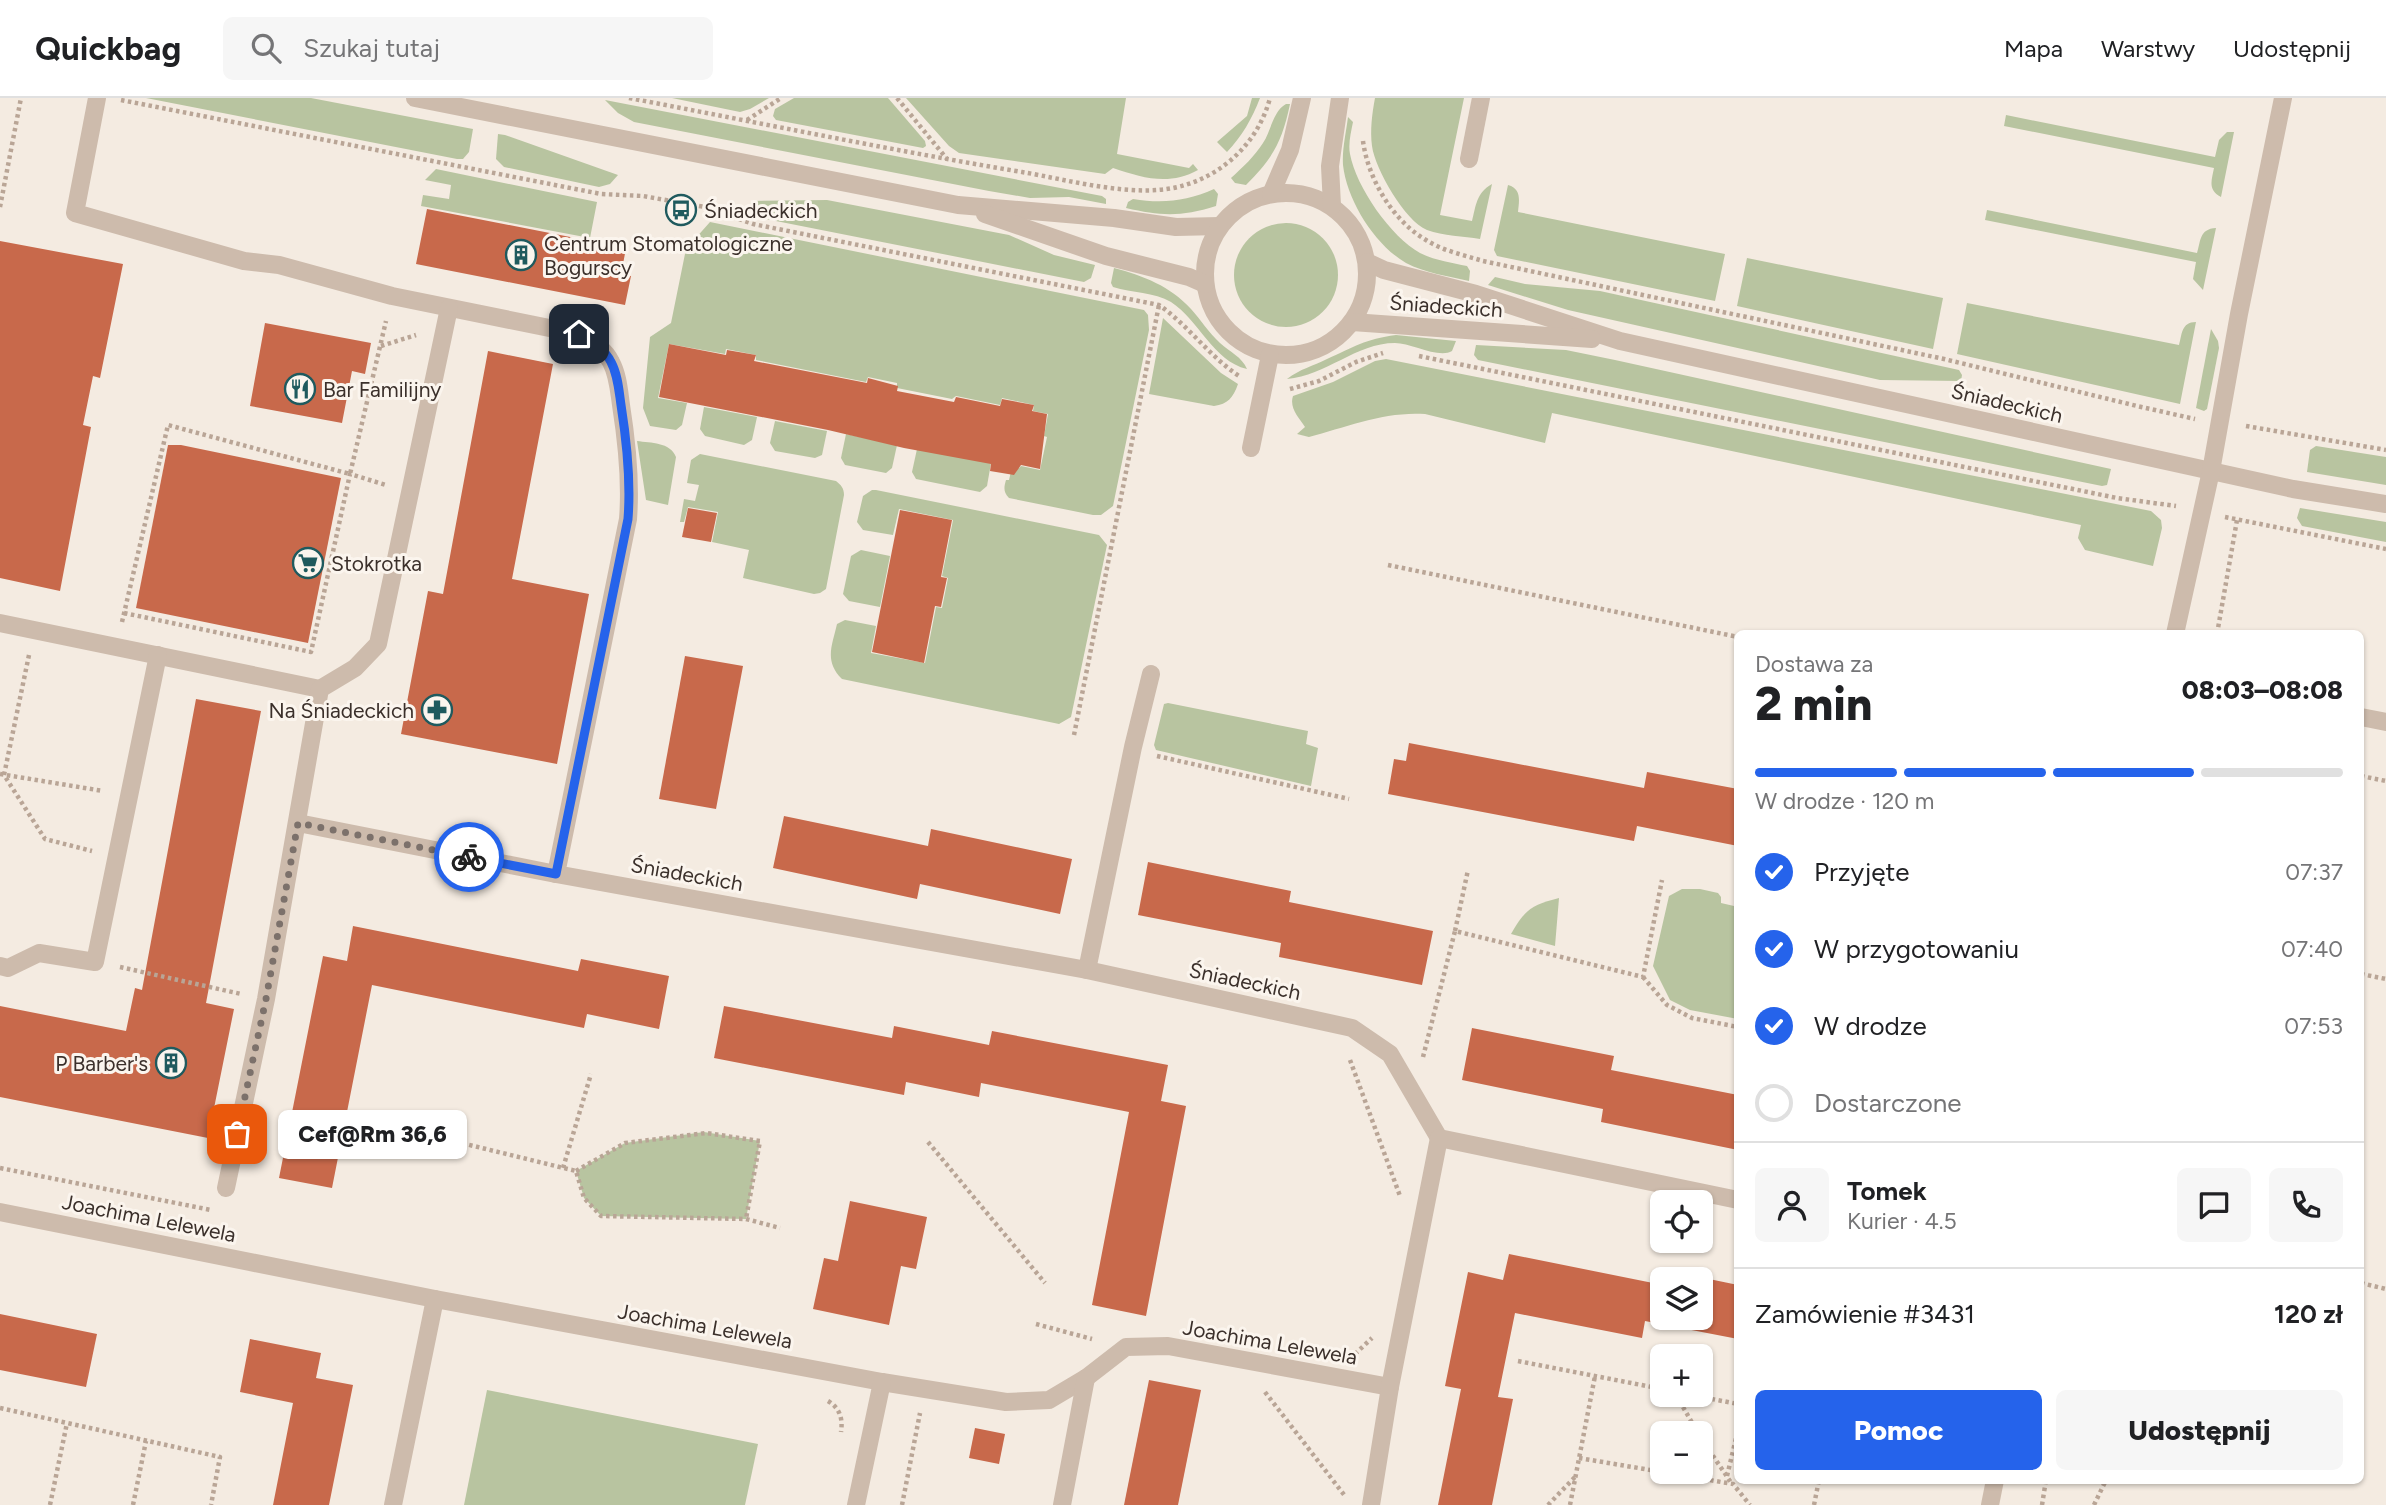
<!DOCTYPE html>
<html lang="pl">
<head>
<meta charset="utf-8">
<style>
  body { margin:0; font-family:Figtree,sans-serif; background:#f6f6f6; color:#202124; height:100vh; display:flex; flex-direction:column; font-size:26px; white-space:nowrap }
  * { box-sizing:border-box; margin:0 }
  p { font-size:23px; color:#757577 }
  .icon { flex:none; width:38px; height:38px; fill:none; stroke:currentColor; stroke-width:2; stroke-linecap:round; stroke-linejoin:round }
  .map { position:relative; flex:1; overflow:hidden }
  .details { position:absolute; left:1734px; top:532px; width:630px; height:854px; display:flex; flex-direction:column; background:#fff; border-radius:10px; box-shadow:0 2px 5px #0004 }
  .details>* { flex:none }
  .tools { position:absolute; left:1650px; top:1092px; display:grid; gap:14px }
  .tools a { display:grid; place-items:center; width:63px; height:63px; border-radius:10px; background:#fff; box-shadow:0 2px 5px #0004; font-size:35px }
  .pin { position:absolute; display:grid; place-items:center; width:60px; height:60px; color:#fff; margin:-30px; border-radius:14px; box-shadow:0 4px 10px #0006 }
  .courier { position:absolute; display:grid; place-items:center; width:70px; height:70px; margin:-35px; border:5px solid #2563eb; border-radius:50%; background:#fff; color:#222; box-shadow:0 2px 9px #0007 }
  .bubble { position:absolute; height:49px; border-radius:10px; background:#fff; box-shadow:0 2px 5px #0004; font-size:23px; font-weight:800; line-height:49px; text-align:center }
  .summary em { font-style:normal; font-weight:800 }
  .summary div { display:flex; flex-direction:column-reverse }
  .summary { display:flex; align-items:center; justify-content:space-between; height:119px; padding:0 21px }
  h1 { font-size:46px; font-weight:800; line-height:52px }
  .bar { display:grid; grid-template-columns:repeat(4,1fr); gap:10px 7px; align-content:center; height:84px; padding:0 21px }
  .bar i { height:9px; border-radius:5px; background:#e0e0e0 }
  .bar .on { background:#2563eb }
  .bar p { grid-column:span 4 }
  .line { display:flex; align-items:center; gap:18px; padding:0 21px; border-top:2px solid #e0e0e0 }
  .line div { flex:1 }
  .round { display:grid; place-items:center; flex:none; width:74px; height:74px; border-radius:10px; background:#f6f6f6 }
  ol { padding:0 21px; list-style:none }
  li { display:flex; align-items:center; gap:21px; height:77px }
  li p { margin-inline-start:auto }
  li .icon { padding:7px; border-radius:50%; background:#2563eb; color:#fff; stroke-width:4 }
  li:last-child { color:#757577 }
  li i { width:38px; height:38px; border:4px solid #e0e0e0; border-radius:50% }
  .primary-button { display:flex; gap:14px; margin-top:auto; padding:14px 21px }
  .primary-button a { flex:1; height:80px; border-radius:10px; background:#2563eb; color:#fff; font-size:28px; font-weight:800; line-height:80px; text-align:center }
  .primary-button a+a { background:#f6f6f6; color:#202124 }
  header { display:flex; align-items:center; gap:42px; box-sizing:border-box; height:98px; padding:0 35px; background:#fff; border-bottom:2px solid #e0e0e0 }
  header strong { font-size:33px }
  nav { display:flex; gap:38px; margin-inline-start:auto; font-size:24px }
  .search { width:490px; height:63px; background:#f6f6f6; display:flex; align-items:center; gap:18px; box-sizing:border-box; padding:0 24px; border-radius:10px; color:#757577; font-size:26px }
  .map>svg:first-child { display:block }
  .green { fill:#b8c4a0 }
  .building { fill:#c8694b; fill-rule:evenodd }
  .lines { fill:none; stroke-linecap:round; stroke-linejoin:round }
  .path { stroke:#b9a596; stroke-width:4.5; stroke-dasharray:3.5 3.5; stroke-linecap:butt }
  .minor { stroke:#cdbbac; stroke-width:18 }
  .done { stroke:#7c716b; stroke-width:7; stroke-dasharray:0 12.6 }
  .route { stroke:#2563eb; stroke-width:9 }
  .labels { text-anchor:middle; dominant-baseline:central; stroke-width:6; stroke-linejoin:round; paint-order:stroke }
  .poi-label { font-size:21px; fill:#3b302b; stroke:#fbf5ee; text-anchor:start }
  .street-label { font-size:21px; fill:#3b302b; stroke:#fbf5ee }
</style>
</head>
<body>
<header>
<strong>Quickbag</strong>
<div class="search"><svg class="icon" aria-label="search" viewBox="0 0 24 24"><circle cx="10" cy="10" r="6"/><path d="M15 15l6 6"/></svg>Szukaj tutaj</div>
<nav><a>Mapa</a><a>Warstwy</a><a>Udostępnij</a></nav>
</header>
<div class="map">
<svg width="2386" height="1407" viewBox="0 0 2386 1407">
  <rect width="100%" height="100%" fill="#f4ebe1"/>
  <g class="green">
    <path d="M146,0H311L473,31L469,54L463,61H457Z"/>
    <path d="M672,0H769L750,11L740,14Z"/>
    <path d="M794,0H888L925,43L926,48L923,50L776,22L773,18L775,11Z"/>
    <path d="M906,0H1126L1117,56L1189,70L1193,66L1198,72C1169,88 1143,80 1113,70L1105,76L959,55L949,48Z"/>
    <path d="M1252,0H1260C1252,21 1242,38 1227,54L1217,44L1247,18Z"/>
    <path d="M1375,0H1464L1440,117L1472,123C1476,108 1476,95 1492,86L1480,141C1464,138 1443,138 1427,132C1405,123 1375,71 1372,48C1370,32 1372,16 1375,0Z"/>
    <path d="M605,2L1102,98L1106,101V106L1069,99L1030,100L989,93L634,24L618,15Z"/>
    <path d="M1286,6H1290C1282,44 1273,60 1246,87L1235,85L1231,80C1243,69 1254,59 1263,45C1271,33 1273,13 1286,6Z"/>
    <path d="M2006,17L2215,59L2219,42L2227,34H2234L2221,99C2207,92 2212,81 2214,70L2004,28Z"/>
    <path d="M1348,19L1353,24C1351,34 1348,46 1350,56C1356,89 1391,139 1420,155C1434,162 1452,165 1467,168L1470,173L1469,183C1448,178 1425,175 1406,165C1375,147 1347,103 1343,67C1342,51 1346,35 1348,19Z"/>
    <path d="M498,36L505,37L618,77L610,86L599,89L504,69L496,61Z"/>
    <path d="M436,71L597,104L590,140L421,108L423,97L449,101L451,87L425,82Z"/>
    <path d="M1508,87C1522,91 1519,103 1518,114L1725,156L1715,203L1497,158L1494,152Z"/>
    <path d="M1214,91L1218,96L1216,108C1181,119 1161,118 1126,110L1128,104L1133,101C1163,106 1187,103 1214,91Z"/>
    <path d="M827,102L1009,137L1054,157L1095,167L1091,180L1084,184L756,119L752,117L750,111L751,103Z"/>
    <path d="M1987,112L2197,155C2201,143 2199,131 2216,130L2203,192L2193,181L2196,164L1985,122Z"/>
    <path d="M710,124L1144,212L1148,217L1149,232L1113,408L1101,417H1093L1009,400C1003,394 1004,389 1006,382H1009L1012,369L1019,370L1021,368L1040,372L1047,339L1044,338L1048,316L1033,313L1034,307L1002,300L1000,307L956,298L952,301L897,290V285L868,279L866,284L756,262V257L726,251L725,256L669,246L658,300L687,305L682,327L676,332L650,328L643,310L650,239L671,225L686,151Z"/>
    <circle cx="1286" cy="177" r="52"/>
    <path d="M1747,160L1943,200L1933,251L1737,208Z"/>
    <path d="M1114,170C1144,178 1170,188 1191,211C1201,222 1209,235 1220,245C1230,254 1242,259 1247,271C1213,263 1199,222 1171,204C1154,194 1132,195 1113,189L1111,185Z"/>
    <path d="M1495,179L1525,186L1600,193L1959,272L1962,277L1961,283L1880,282L1568,212L1488,187Z"/>
    <path d="M1967,205L2179,247C2182,237 2181,224 2196,224L2180,306L1957,256Z"/>
    <path d="M1163,220L1221,275L1238,286C1233,300 1228,306 1214,308L1149,296Z"/>
    <path d="M2211,231L2218,243L2219,250L2207,311L2204,313L2196,310Z"/>
    <path d="M1396,237L1456,243L1452,253C1439,261 1411,245 1395,245C1356,245 1326,278 1287,281C1300,271 1313,268 1327,261C1354,249 1365,241 1396,237Z"/>
    <path d="M1476,247L1566,252L1615,262L2111,371L2107,387L2102,388L1478,262L1474,257Z"/>
    <path d="M1386,261L2151,413L2161,422L2162,430L2153,468L2085,452L2078,440L2081,427L1552,315L1545,345L1425,316C1386,313 1346,329 1309,339L1297,336L1305,329C1299,320 1289,310 1293,298L1333,284L1375,263Z"/>
    <path d="M704,309L757,319L752,342L744,347L705,338L700,331Z"/>
    <path d="M775,323L827,333L822,357L815,360L775,353L770,345Z"/>
    <path d="M846,336L897,347L892,370L886,375L845,367L841,360Z"/>
    <path d="M637,343C651,345 670,344 676,359L668,407L646,402Z"/>
    <path d="M2316,348L2386,359V387L2307,374L2310,352Z"/>
    <path d="M917,351L991,365L987,388L980,394L916,381L912,374Z"/>
    <path d="M700,356L836,383C841,387 844,390 844,397L826,491L820,495L814,496L743,480L749,452L712,444L718,414L688,409L684,424H680L684,401L695,403L699,387L687,385L691,362Z"/>
    <path d="M872,392H876L1099,437L1107,447L1071,619L1059,626L842,581C824,563 832,548 837,526L845,522L876,528L871,555L925,565L936,509L942,510L948,480L942,478L953,422L899,411L893,437L863,432L857,424L863,398Z"/>
    <path d="M2300,410L2386,424V444L2302,428L2297,420Z"/>
    <path d="M861,452L890,458L880,509L849,503L843,496L851,458Z"/>
    <path d="M1168,605L1308,633L1306,646L1318,650L1311,688L1156,652L1154,647L1164,606Z"/>
    <path d="M1682,791H1700L1718,795L1721,799V805L1734,808L1738,802V921L1690,912L1670,902L1653,868L1669,798Z"/>
    <path d="M1559,800L1555,848L1511,836C1525,811 1532,807 1559,800Z"/>
    <path d="M704,1034L760,1043L746,1121L601,1118L584,1100L576,1073L625,1045Z"/>
    <path d="M487,1292L758,1346L745,1407H464Z"/>
  </g>
  <g class="building">
    <path d="M427,111L626,150L621,177L631,178L625,207L416,166Z"/>
    <path d="M0,143L123,166L100,280L93,278L83,327L91,329L60,493L0,480Z"/>
    <path d="M265,225L371,245L365,276L352,273L342,325L250,308Z"/>
    <path d="M669,246L726,257L727,252L756,257L754,263L867,285L868,280L898,288L897,293L954,304L956,299L1000,308L1002,301L1034,307L1032,313L1047,316L1040,371L1021,367L1014,377L990,373L991,366L904,350L828,332L659,299Z"/>
    <path d="M488,253L553,266L512,481L589,496L557,666L401,636L428,493L443,496Z"/>
    <path d="M168,347H181L341,380L308,545L136,510Z"/>
    <path d="M688,410L717,415L711,444L682,439Z"/>
    <path d="M900,412L952,422L941,479L947,480L941,509L935,508L924,565L872,554Z"/>
    <path d="M685,558L743,568L716,711L659,701Z"/>
    <path d="M196,601L261,613L206,905L234,911L208,1040L0,999V908L126,933L135,890L142,892Z"/>
    <path d="M1409,645L1644,690L1647,674L1738,691V748L1637,728L1634,743L1388,696L1394,661L1406,663Z"/>
    <path d="M784,718L928,748L931,731L1072,761L1060,816L920,786L917,801L773,770Z"/>
    <path d="M1148,764L1291,793L1289,804L1433,833L1422,887L1279,859L1281,845L1138,817Z"/>
    <path d="M353,828L578,873L581,861L669,878L659,931L587,916L584,930L372,887L332,1090L279,1080L323,858L347,863Z"/>
    <path d="M724,908L892,940L894,928L989,947L992,933L1168,967L1161,1003L1186,1008L1146,1218L1092,1207L1129,1014L981,985L979,999L906,984L904,997L714,960Z"/>
    <path d="M1472,930L1614,958L1611,972L1738,997V1052L1601,1024L1603,1011L1462,982Z"/>
    <path d="M850,1103L927,1119L916,1171L901,1168L889,1227L813,1211L824,1160L838,1163Z"/>
    <path d="M1509,1156L1653,1185L1656,1170L1738,1187V1241L1645,1223L1642,1240L1515,1215L1498,1299L1513,1301L1492,1407H1438L1461,1291L1445,1288L1468,1174L1503,1182ZM1662,1181H1701V1220H1662Z"/>
    <path d="M0,1216L97,1236L86,1289L0,1272Z"/>
    <path d="M250,1241L321,1255L316,1280L353,1287L329,1407H273L293,1305L240,1294Z"/>
    <path d="M1149,1282L1201,1292L1178,1407H1124Z"/>
    <path d="M975,1330L1005,1336L999,1366L969,1360Z"/>
  </g>
  <g class="lines">
    <g class="path">
      <path d="M629,0C760,25 890,52 1022,74C1070,82 1138,102 1185,87C1226,75 1259,42 1270,0"/>
      <path d="M897,0L947,61"/>
      <path d="M121,2L601,96L643,98L705,109L753,126L1159,207C1189,228 1209,258 1239,278"/>
      <path d="M747,22L781,0"/>
      <path d="M1363,43C1368,81 1393,123 1426,142C1443,153 1464,157 1483,163L1944,261L2137,308L2195,321"/>
      <path d="M0,109L21,0"/>
      <path d="M381,248L416,237"/>
      <path d="M1419,258L2117,400L2176,408"/>
      <path d="M1290,291L1319,283L1356,264L1383,255"/>
      <path d="M2246,328L2386,352"/>
      <path d="M2225,419L2386,451"/>
      <path d="M1388,467L1738,539"/>
      <path d="M124,515L311,554L350,376L386,387"/>
      <path d="M122,524L168,327L350,376L386,223"/>
      <path d="M2217,536L2237,422"/>
      <path d="M29,557L4,677L45,741L92,753"/>
      <path d="M1074,637L1159,207"/>
      <path d="M1157,658L1349,701"/>
      <path d="M0,676L103,693"/>
      <path d="M2361,678L2386,683"/>
      <path d="M1455,833L1468,772"/>
      <path d="M120,869L241,896"/>
      <path d="M2361,876L2386,881"/>
      <path d="M1643,879L1667,907L1692,920L1738,929"/>
      <path d="M1423,959L1455,833L1643,879L1662,782"/>
      <path d="M1350,962L1400,1098"/>
      <path d="M393,1042L441,1040L576,1073L584,1100L601,1118L746,1121L780,1130"/>
      <path d="M928,1044L1045,1185"/>
      <path d="M0,1070L211,1112"/>
      <path d="M563,1070L591,976"/>
      <path d="M576,1073L625,1045L706,1035L760,1043L746,1121"/>
      <path d="M2361,1185L2386,1191"/>
      <path d="M1036,1226L1092,1241"/>
      <path d="M1355,1256L1372,1240"/>
      <path d="M1518,1263L1662,1291"/>
      <path d="M1265,1294L1345,1398"/>
      <path d="M1676,1297L1698,1335"/>
      <path d="M1691,1297L1738,1306"/>
      <path d="M828,1303C840,1310 843,1321 841,1334"/>
      <path d="M0,1310L220,1359L211,1407"/>
      <path d="M1701,1340L1732,1386"/>
      <path d="M1579,1360L1733,1386L1750,1407"/>
      <path d="M1727,1378L1738,1332"/>
      <path d="M50,1407L67,1325"/>
      <path d="M133,1407L146,1343"/>
      <path d="M902,1407L920,1315"/>
      <path d="M1548,1407L1575,1379"/>
      <path d="M1570,1407L1595,1278"/>
      <path d="M1814,1407L1819,1382"/>
      <path d="M2042,1407L2046,1382"/>
      <path d="M2094,1407L2106,1382"/>
    </g>
    <g class="minor">
      <path d="M97,0L75,115L244,163L279,167L392,198L579,236C592,244 604,250 611,264C618,277 619,293 621,307C627,345 631,383 628,421L556,776L1087,872L1352,930L1390,956L1439,1040"/>
      <path d="M415,0L958,107L1114,120L1176,129L1220,128"/>
      <path d="M1469,61L1481,0"/>
      <circle cx="1286" cy="176" r="81"/>
      <path d="M1271,96L1290,52L1302,0"/>
      <path d="M1332,108L1330,68L1340,0"/>
      <path d="M985,116L1106,158L1189,179L1205,186"/>
      <path d="M1367,164L1384,172L1476,196L1620,243L2293,391L2386,406"/>
      <path d="M1352,224L1592,241"/>
      <path d="M1251,350L1270,257"/>
      <path d="M0,525L320,591"/>
      <path d="M2175,536L2211,373L2239,216L2283,0"/>
      <path d="M2361,619L2386,624"/>
      <path d="M298,725L556,776"/>
      <path d="M0,868L8,870L39,855L95,864L158,557"/>
      <path d="M1087,872L1133,649L1151,576"/>
      <path d="M1439,1040L1738,1102"/>
      <path d="M226,1090L266,901L320,591L355,570L378,546L449,210"/>
      <path d="M0,1114L435,1201L882,1284L1006,1304L1049,1302L1086,1280L1126,1249L1168,1248L1390,1289"/>
      <path d="M393,1407L435,1201"/>
      <path d="M856,1407L882,1284"/>
      <path d="M1062,1407L1086,1280"/>
      <path d="M1371,1407L1390,1289L1439,1040"/>
      <path d="M1990,1407L1995,1382"/>
    </g>
  </g>
  <g class="lines">
    <path class="done" d="M237,1036L266,901L298,725L469,759"/>
    <path class="route" d="M469,759L556,776L628,421C631,383 627,345 621,307C619,293 618,277 611,264C604,250 592,244 579,236"/>
  </g>
  <defs>
    <g id="bus-ring" transform="scale(1.575)"><circle r="9.5" fill="#fbf5ee" stroke="#1f5a5e" stroke-width="1.5"/><path d="M-5-6H5V4H4V6H2V4H-2V6H-4V4H-5ZM-3.5-4V0h7V-4ZM-3.5 1.2v1.5H-2V1.2ZM2 1.2v1.5H3.5V1.2Z" fill="#1f5a5e"/></g>
    <g id="building-ring" transform="scale(1.575)"><circle r="9.5" fill="#fbf5ee" stroke="#1f5a5e" stroke-width="1.5"/><path d="M-4-6H4V6H1V3H-1V6H-4ZM-2.5-4.3h1.7v1.8h-1.7ZM.8-4.3h1.7v1.8H.8ZM-2.5-1h1.7V.8h-1.7ZM.8-1h1.7V.8H.8Z" fill="#1f5a5e"/></g>
    <g id="restaurant-ring" transform="scale(1.575)"><circle r="9.5" fill="#fbf5ee" stroke="#1f5a5e" stroke-width="1.5"/><path d="M-5-6h1v4h1v-4h1v4h1v-4h1v5L-1.5 .5V6h-2V.5L-5-1ZM5-6V6H3V1.5H1.5Q1.5-4 5-6Z" fill="#1f5a5e"/></g>
    <g id="supermarket-ring" transform="scale(1.575)"><circle r="9.5" fill="#fbf5ee" stroke="#1f5a5e" stroke-width="1.5"/><path d="M-6-5.5h2.5l.6 2H6L4.5 2H-2.5L-4.4-4H-6ZM-1.5 3.2a1.3 1.3 0 1 0 .1 0ZM3 3.2a1.3 1.3 0 1 0 .1 0Z" fill="#1f5a5e"/></g>
    <g id="pharmacy-ring" transform="scale(1.575)"><circle r="9.5" fill="#fbf5ee" stroke="#1f5a5e" stroke-width="1.5"/><path d="M-2-6h4v4h4v4h-4v4h-4v-4h-4v-4h4Z" fill="#1f5a5e"/></g>
  </defs>
  <g fill-rule="evenodd">
    <use href="#bus-ring" x="681" y="112"/>
    <use href="#building-ring" x="521" y="157"/>
    <use href="#restaurant-ring" x="300" y="291"/>
    <use href="#supermarket-ring" x="308" y="465"/>
    <use href="#pharmacy-ring" x="437" y="612"/>
    <use href="#building-ring" x="171" y="965"/>
  </g>
  <g class="labels">
    <g class="poi-label">
      <text x="704" y="112">Śniadeckich</text>
      <text x="544" y="145">Centrum Stomatologiczne<tspan x="544" dy="24">Bogurscy</tspan></text>
      <text x="323" y="291">Bar Familijny</text>
      <text x="331" y="465">Stokrotka</text>
      <text x="414" y="612" text-anchor="end">Na Śniadeckich</text>
      <text x="148" y="965" text-anchor="end">P Barber's</text>
    </g>
    <g class="street-label">
      <text transform="translate(1446 208) rotate(4)">Śniadeckich</text>
      <text transform="translate(2007 305) rotate(13)">Śniadeckich</text>
      <text transform="translate(687 776) rotate(10)">Śniadeckich</text>
      <text transform="translate(1245 883) rotate(12)">Śniadeckich</text>
      <text transform="translate(149 1120) rotate(11)">Joachima Lelewela</text>
      <text transform="translate(705 1228) rotate(10)">Joachima Lelewela</text>
      <text transform="translate(1270 1244) rotate(10)">Joachima Lelewela</text>
    </g>
  </g>
</svg>
<div class="tools">
<a><svg class="icon" aria-label="locate" viewBox="0 0 24 24"><circle cx="12" cy="12" r="6"/><path d="M12 2v4M12 18v4M2 12h4M18 12h4"/></svg></a>
<a><svg class="icon" aria-label="layers" viewBox="0 0 24 24"><path d="M12 4l9 5-9 5-9-5zM3 14l9 5 9-5"/></svg></a>
<a>+</a>
<a>−</a>
</div>
<div class="pin" style="left:237px;top:1036px;background:#ea580c"><svg class="icon" aria-label="bag" viewBox="0 0 24 24"><path d="M5 8h14l-1 12H6zM9 8a3 3 0 0 1 6 0"/></svg></div>
<div class="pin" style="left:579px;top:236px;background:#1f2937"><svg class="icon" aria-label="home" viewBox="0 0 24 24"><path d="M3 11l9-7 9 7M6 9v11h12V9"/></svg></div>
<div class="courier" style="left:469px;top:759px"><svg class="icon" aria-label="bike" viewBox="0 0 24 24"><circle cx="6" cy="16" r="4"/><circle cx="18" cy="16" r="4"/><path d="M6 16l4-8h5l3 8M10 8l3 8H6M13 5h3"/></svg></div>
<div class="bubble" style="left:278px;top:1012px;width:189px">Cef@Rm 36,6</div>
<section class="details">
<div class="summary"><div><h1>2 min</h1><p>Dostawa za</p></div><em>08:03–08:08</em></div>
<div class="bar"><i class="on"></i><i class="on"></i><i class="on"></i><i></i><p>W drodze · 120 m</p></div>
<ol>
<li><svg class="icon" aria-label="check" viewBox="0 0 24 24"><path d="M5 12l5 5 9-10"/></svg>Przyjęte<p>07:37</p></li>
<li><svg class="icon" aria-label="check" viewBox="0 0 24 24"><path d="M5 12l5 5 9-10"/></svg>W przygotowaniu<p>07:40</p></li>
<li><svg class="icon" aria-label="check" viewBox="0 0 24 24"><path d="M5 12l5 5 9-10"/></svg>W drodze<p>07:53</p></li>
<li><i></i>Dostarczone</li>
</ol>
<div class="line" style="height:126px"><a class="round"><svg class="icon" aria-label="person" viewBox="0 0 24 24"><circle cx="12" cy="8" r="4"/><path d="M4 21q1-7 8-7t8 7"/></svg></a><div><b>Tomek</b><p>Kurier · 4.5</p></div><a class="round"><svg class="icon" aria-label="chat" viewBox="0 0 24 24"><path d="M4 5h16v11H9l-5 4z"/></svg></a><a class="round"><svg class="icon" aria-label="phone" viewBox="0 0 24 24"><path d="M5 4h4l2 5-3 2q2 4 5 5l2-3 5 2v4C11 20 4 13 5 4z"/></svg></a></div>
<div class="line" style="height:91px"><div>Zamówienie #3431</div><b>120 zł</b></div>
<div class="primary-button"><a>Pomoc</a><a>Udostępnij</a></div>
</section>
</div>
</body>
</html>
